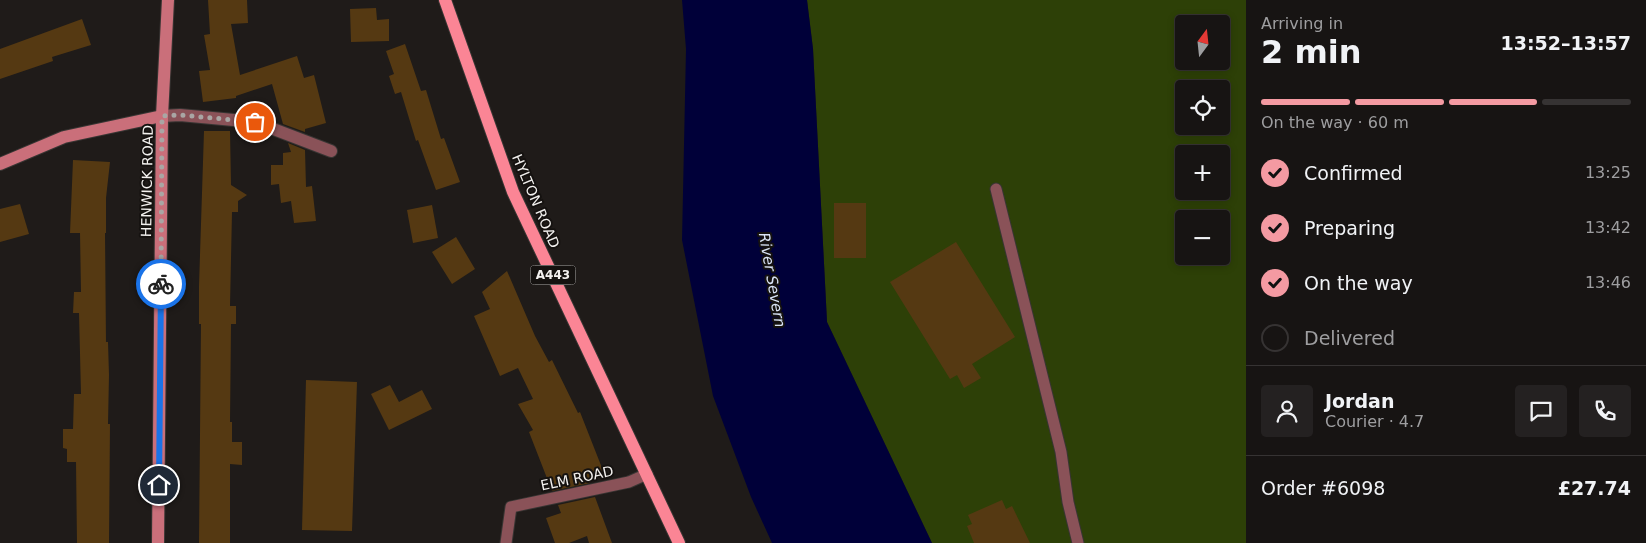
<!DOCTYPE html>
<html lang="en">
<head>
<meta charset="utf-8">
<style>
  body { margin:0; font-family:"DejaVu Sans",sans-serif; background:#242121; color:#f1f3f6; height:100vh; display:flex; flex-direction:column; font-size:19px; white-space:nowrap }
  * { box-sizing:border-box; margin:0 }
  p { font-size:16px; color:#9e9ea0 }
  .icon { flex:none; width:28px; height:28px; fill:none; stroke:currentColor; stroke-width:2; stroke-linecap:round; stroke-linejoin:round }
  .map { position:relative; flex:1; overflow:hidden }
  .panel { display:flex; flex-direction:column; background:#171413; width:400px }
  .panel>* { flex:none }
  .needle { width:32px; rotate:15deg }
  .controls { position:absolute; left:1175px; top:15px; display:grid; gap:10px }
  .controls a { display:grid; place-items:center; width:55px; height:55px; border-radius:5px; background:#171413; box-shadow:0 2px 8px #0003,0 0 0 1px #363333; font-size:25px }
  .pin { position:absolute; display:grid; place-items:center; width:42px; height:42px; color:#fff; margin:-21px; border:2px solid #fff; border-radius:50%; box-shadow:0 1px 5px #0007 }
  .courier { position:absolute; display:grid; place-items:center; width:50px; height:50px; margin:-25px; border:4px solid #1a73e8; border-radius:50%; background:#fff; color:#222; box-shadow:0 1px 6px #0007 }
  .head em { font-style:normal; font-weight:700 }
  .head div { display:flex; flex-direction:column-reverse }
  .head { display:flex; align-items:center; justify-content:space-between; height:85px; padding:0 15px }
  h1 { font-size:32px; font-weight:700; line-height:38px }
  .bar { display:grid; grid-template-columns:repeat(4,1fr); gap:8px 5px; align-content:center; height:60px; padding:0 15px }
  .bar i { height:6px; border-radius:4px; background:#363333 }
  .bar .on { background:#f49aa2 }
  .bar p { grid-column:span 4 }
  .line { display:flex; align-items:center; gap:12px; padding:0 15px; border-top:1px solid #363333 }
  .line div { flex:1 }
  .round { display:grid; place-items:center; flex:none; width:52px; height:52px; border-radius:5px; background:#242121 }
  ol { padding:0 15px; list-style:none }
  li { display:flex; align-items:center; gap:15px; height:55px }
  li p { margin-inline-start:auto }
  li .icon { padding:5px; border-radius:50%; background:#f49aa2; color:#111; stroke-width:4 }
  li:last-child { color:#9e9ea0 }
  li i { width:28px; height:28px; border:2px solid #363333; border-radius:50% }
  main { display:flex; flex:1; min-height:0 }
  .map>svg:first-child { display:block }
  .green { fill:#2d4007; fill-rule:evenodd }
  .water { fill:#000039 }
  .building { fill:#553912 }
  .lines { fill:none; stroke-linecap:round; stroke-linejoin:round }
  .lane-casing { stroke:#383533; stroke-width:13 }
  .street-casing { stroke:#383533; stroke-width:14 }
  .secondary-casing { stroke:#383533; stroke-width:14 }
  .primary-casing { stroke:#383533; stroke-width:14 }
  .lane { stroke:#8a5258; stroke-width:11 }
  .street { stroke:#8a5258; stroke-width:12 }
  .secondary { stroke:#ca6f7a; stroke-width:12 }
  .primary { stroke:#fb8595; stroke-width:12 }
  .done { stroke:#a9a6a4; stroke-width:5; stroke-dasharray:0 9 }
  .route { stroke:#1a73e8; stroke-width:6 }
  .labels { text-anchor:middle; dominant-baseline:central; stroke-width:4; stroke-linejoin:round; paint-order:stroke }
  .shield { fill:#151210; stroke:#b0aeac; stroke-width:1 }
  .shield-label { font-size:12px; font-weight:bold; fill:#f3f1ef }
  .street-label { font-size:14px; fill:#f3f1ef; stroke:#151210 }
  .water-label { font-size:15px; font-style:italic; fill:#d9e3f6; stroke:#151210 }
</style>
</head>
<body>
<main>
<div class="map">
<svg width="1246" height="543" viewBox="0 0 1246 543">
  <rect width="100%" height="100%" fill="#1f1b19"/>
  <path class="green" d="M807,0H1246V543H932L827,322L813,49ZM1184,24H1221V61H1184ZM1184,89H1221V126H1184ZM1184,154H1221V191H1184ZM1184,219H1221V256H1184Z"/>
  <path class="water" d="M682,0H807L813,49L827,322L932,543H772L751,497L713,396L682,240L686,49Z"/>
  <g class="building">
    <path d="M208,0H247L248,23L231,24L240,75L297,56L304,78L314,75L326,123L305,129V132L283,124L272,84L236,96V98L203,102L199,71L210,70L204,35L210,34Z"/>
    <path d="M376,8L377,20L389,19V41L351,42L350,9Z"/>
    <path d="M82,19L91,45L52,57L53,61L0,79V49Z"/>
    <path d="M405,44L421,91L426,90L441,139L444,138L460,182L436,190L418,140L416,141L401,92L395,94L389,76L394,74L386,51Z"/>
    <path d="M204,131H230L231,185L247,195L238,201V212H232L230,306H236V324H231L230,422H232V442H242V465L230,464V543H199L201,324H199V286Z"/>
    <path d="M288,143L305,150L306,187L312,186L316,221L294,223L291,201L281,203L279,184L271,185V165H283V153L291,152Z"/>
    <path d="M73,160L110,162L106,198V233H105L106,342H108L109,375L108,424H110L109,543H77L76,462H67V449L63,448V429H73L74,394H81L79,313H73L74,292H81L80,233H70Z"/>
    <rect x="834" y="203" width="32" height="55"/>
    <path d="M20,204L29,234L0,242V209Z"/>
    <path d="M432,205L438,238L413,243L407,210Z"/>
    <path d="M456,237L475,269L452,284L432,252Z"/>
    <path d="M956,242L1015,337L972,364L981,378L964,388L957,375L950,379L890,282Z"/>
    <path d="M507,271L535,336L549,362L552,360L578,413L580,412L604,473L589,479L590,483L552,491L529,432L533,430L518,404L533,399L518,368L500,376L474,316L490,309L482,292Z"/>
    <path d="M306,380L357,382L352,531L302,530Z"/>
    <path d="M390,385L399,402L422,390L432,409L389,430L371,394Z"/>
    <path d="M595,497L612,543H589L587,536L569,543H555L546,518L561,513L558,505Z"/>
    <path d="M1002,500L1006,509L1012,506L1030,543H974L967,526L972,524L968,515Z"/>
  </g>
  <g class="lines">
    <g class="lane-casing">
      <g id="lane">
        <path d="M996,189L1061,452L1068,502L1078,543"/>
        <path d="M506,543L511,507L629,482L647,474"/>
      </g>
    </g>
    <g class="street-casing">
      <path id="street" d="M162,116L180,115L255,122L331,151"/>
    </g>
    <g class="secondary-casing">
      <g id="secondary">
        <path d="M0,164L64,137L162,116"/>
        <path d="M158,543L162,116L168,0"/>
      </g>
    </g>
    <g class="primary-casing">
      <path id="primary" d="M445,0L513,192L679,543"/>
    </g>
    <use href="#lane" class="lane"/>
    <use href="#street" class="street"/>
    <use href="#secondary" class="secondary"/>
    <use href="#primary" class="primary"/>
  </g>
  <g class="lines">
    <path class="done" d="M161,284L162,116L180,115L255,122"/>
    <path class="route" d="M159,485L161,284"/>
  </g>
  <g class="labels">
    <rect class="shield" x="530.5" y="265.5" width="45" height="19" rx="4"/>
    <g class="shield-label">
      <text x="553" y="275">A443</text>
    </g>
    <g class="street-label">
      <text transform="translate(147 181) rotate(-89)">HENWICK ROAD</text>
      <text transform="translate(536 201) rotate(67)">HYLTON ROAD</text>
      <text transform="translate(577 478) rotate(-12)">ELM ROAD</text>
    </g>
    <g class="water-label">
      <text transform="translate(772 280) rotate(80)">River Severn</text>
    </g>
  </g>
</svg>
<div class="controls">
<a><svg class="needle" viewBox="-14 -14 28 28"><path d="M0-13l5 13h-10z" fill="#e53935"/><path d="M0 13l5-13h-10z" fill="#9e9ea0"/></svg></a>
<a><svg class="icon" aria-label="locate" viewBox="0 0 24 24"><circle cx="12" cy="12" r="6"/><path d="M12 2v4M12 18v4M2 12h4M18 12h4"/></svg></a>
<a>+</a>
<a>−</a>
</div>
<div class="pin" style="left:255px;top:122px;background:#ea580c"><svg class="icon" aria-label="bag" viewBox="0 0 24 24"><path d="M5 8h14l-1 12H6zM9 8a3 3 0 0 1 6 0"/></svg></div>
<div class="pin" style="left:159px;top:485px;background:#1f2937"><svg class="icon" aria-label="home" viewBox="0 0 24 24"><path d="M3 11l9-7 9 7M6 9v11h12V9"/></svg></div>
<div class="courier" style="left:161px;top:284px"><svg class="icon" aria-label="bike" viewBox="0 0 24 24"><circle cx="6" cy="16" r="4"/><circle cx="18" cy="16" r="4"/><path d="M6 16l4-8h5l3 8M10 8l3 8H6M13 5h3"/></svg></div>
</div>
<section class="panel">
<div class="head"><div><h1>2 min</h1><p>Arriving in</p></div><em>13:52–13:57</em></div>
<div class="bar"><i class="on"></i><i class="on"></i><i class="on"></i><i></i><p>On the way · 60 m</p></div>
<ol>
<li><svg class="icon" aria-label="check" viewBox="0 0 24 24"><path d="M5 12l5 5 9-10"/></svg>Confirmed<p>13:25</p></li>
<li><svg class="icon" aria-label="check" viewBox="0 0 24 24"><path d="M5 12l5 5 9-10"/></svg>Preparing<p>13:42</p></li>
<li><svg class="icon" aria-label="check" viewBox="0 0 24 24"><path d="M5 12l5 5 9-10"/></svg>On the way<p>13:46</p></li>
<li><i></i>Delivered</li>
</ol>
<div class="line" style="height:90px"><a class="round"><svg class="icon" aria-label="person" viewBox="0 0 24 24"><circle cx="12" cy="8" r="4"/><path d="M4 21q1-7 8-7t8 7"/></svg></a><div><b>Jordan</b><p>Courier · 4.7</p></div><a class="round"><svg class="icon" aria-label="chat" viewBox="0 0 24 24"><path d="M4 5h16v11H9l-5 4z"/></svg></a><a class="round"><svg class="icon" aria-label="phone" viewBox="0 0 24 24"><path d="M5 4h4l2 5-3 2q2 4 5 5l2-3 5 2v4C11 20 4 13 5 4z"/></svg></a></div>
<div class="line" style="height:65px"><div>Order #6098</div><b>£27.74</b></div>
</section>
</main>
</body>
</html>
